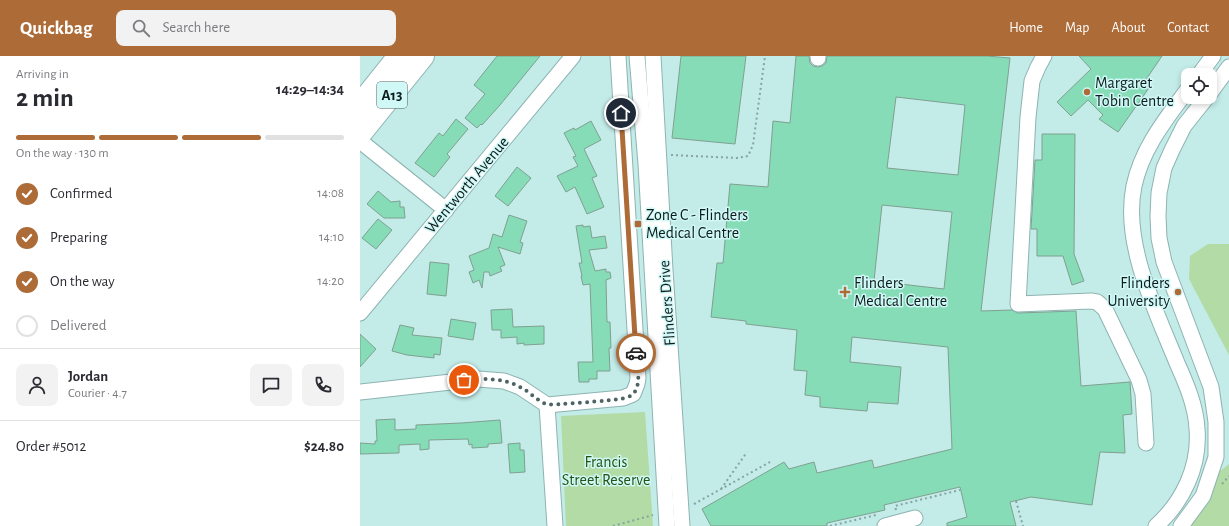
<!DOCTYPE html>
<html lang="en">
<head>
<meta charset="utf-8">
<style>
  body { margin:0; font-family:"Alegreya Sans",sans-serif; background:#f2f2f3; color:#2b2b33; height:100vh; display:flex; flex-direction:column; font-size:15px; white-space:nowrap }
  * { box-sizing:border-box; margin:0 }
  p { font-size:13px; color:#7c7c81 }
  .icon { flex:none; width:22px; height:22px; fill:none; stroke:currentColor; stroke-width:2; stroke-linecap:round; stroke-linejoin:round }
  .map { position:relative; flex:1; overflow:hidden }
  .side { display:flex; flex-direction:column; background:#fff; width:360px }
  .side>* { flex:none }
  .controls { position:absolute; left:821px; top:12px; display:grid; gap:8px }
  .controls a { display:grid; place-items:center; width:36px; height:36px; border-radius:8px; background:#fff; box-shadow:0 2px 6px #0003; font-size:20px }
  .pin { position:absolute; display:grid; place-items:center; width:34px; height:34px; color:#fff; margin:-17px; border:2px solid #fff; border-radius:50%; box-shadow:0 1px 4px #0007 }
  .courier { position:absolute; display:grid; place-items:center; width:40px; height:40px; margin:-20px; border:3px solid #ad6b37; border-radius:50%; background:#fff; color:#222; box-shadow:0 1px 5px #0007 }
  .summary em { font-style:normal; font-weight:700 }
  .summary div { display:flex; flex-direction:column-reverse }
  .summary { display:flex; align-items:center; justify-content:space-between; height:68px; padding:0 16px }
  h1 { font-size:26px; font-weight:700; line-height:30px }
  .bar { display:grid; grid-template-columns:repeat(4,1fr); gap:6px 4px; align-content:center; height:48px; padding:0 16px }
  .bar i { height:5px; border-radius:3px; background:#e1e1e2 }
  .bar .on { background:#ad6b37 }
  .bar p { grid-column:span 4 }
  .line { display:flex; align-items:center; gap:10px; padding:0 16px; border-top:1px solid #e1e1e2 }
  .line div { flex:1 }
  .round { display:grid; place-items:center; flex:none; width:42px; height:42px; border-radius:8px; background:#f2f2f3 }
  ol { padding:0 16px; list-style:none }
  li { display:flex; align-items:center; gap:12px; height:44px }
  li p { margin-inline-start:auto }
  li .icon { padding:4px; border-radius:50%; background:#ad6b37; color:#fff; stroke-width:4 }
  li:last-child { color:#7c7c81 }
  li i { width:22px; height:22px; border:2px solid #e1e1e2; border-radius:50% }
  header { display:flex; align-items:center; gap:24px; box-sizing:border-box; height:56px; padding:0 20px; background:#ad6b37; color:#fff }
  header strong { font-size:19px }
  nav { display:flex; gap:22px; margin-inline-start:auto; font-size:14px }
  .search { width:280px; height:36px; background:#f2f2f3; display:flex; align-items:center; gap:10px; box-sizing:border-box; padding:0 14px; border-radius:8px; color:#7c7c81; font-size:15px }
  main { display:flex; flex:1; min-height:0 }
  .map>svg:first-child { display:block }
  .green { fill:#b2dba5 }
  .building { fill:#85dcb7; stroke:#80a091; fill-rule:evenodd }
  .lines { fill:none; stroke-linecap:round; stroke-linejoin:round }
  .minor-casing { stroke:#8db4b2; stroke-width:17 }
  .highway-casing { stroke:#8db4b2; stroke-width:24 }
  .path { stroke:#85a4a2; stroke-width:2; stroke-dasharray:2 3; stroke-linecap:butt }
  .minor { stroke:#fff; stroke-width:15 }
  .highway { stroke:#fff; stroke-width:22 }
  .done { stroke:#4d6463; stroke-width:4; stroke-dasharray:0 7.2 }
  .route { stroke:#ad6b37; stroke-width:5 }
  .poi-dot { fill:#ad6b37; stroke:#d0f8f6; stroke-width:1.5 }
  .labels { text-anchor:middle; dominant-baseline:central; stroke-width:3; stroke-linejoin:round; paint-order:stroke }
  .shield { fill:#d0f8f6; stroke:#485e5d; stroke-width:1 }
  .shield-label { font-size:15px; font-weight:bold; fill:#0d1c1b }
  .poi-label { font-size:16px; fill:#0d1c1b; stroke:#d0f8f6; text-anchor:start }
  .street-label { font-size:16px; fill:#0d1c1b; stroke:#d0f8f6 }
  .park-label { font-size:16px; fill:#255112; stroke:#d0f8f6 }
</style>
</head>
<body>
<header>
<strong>Quickbag</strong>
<div class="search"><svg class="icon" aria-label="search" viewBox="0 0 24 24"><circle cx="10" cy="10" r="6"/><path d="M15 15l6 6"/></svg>Search here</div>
<nav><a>Home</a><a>Map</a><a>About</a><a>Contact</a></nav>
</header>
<main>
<section class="side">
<div class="summary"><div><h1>2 min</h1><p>Arriving in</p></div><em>14:29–14:34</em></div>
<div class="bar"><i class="on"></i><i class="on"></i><i class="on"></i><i></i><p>On the way · 130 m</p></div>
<ol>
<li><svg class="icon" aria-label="check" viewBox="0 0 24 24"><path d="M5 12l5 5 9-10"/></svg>Confirmed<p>14:08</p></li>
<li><svg class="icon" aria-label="check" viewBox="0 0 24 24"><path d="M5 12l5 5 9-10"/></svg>Preparing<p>14:10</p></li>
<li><svg class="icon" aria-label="check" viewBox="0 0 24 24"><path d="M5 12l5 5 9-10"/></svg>On the way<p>14:20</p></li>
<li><i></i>Delivered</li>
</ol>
<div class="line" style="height:72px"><a class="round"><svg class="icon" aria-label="person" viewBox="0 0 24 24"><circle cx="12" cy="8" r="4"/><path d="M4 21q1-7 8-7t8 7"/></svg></a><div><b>Jordan</b><p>Courier · 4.7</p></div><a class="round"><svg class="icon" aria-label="chat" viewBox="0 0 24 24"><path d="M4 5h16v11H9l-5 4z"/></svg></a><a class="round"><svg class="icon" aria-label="phone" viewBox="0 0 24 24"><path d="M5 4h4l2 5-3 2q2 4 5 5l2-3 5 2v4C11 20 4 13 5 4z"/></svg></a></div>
<div class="line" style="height:52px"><div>Order #5012</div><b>$24.80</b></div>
</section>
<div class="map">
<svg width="869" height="470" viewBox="0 0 869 470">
  <rect width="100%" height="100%" fill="#c3ebe8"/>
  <g class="green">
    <path d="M848,188H869V299L829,223L830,200Z"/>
    <path d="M285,356L293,470H206L201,360Z"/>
    <path d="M869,408V470H821L849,424Z"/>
  </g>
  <g class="building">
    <path d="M137,0H180L140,49L122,69L121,68L117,72L105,62L125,38L114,29Z"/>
    <path d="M321,0H386L375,88L312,82Z"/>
    <path d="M436,0H449L450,7L453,10L458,11L462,10L466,7L467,0H627L650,2L621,255L652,254L658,257L716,255L721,330L770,326L772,358L763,359L765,397L740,396L732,449L671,441L650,446L656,470H587V467L607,461L600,431L524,449L525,454L467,467V470H351L342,453L424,406L429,413L454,406L457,417L512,404L514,412L592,393L588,291L492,281L490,306L541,311L538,348L508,346L507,355L460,351V341L445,339L447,315L434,314L437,274L386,268V265L351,261L357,207H363L370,128L408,131L413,65L430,67ZM536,41L605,49L598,119L527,112ZM522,149L592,156L584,233L514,225Z"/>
    <path d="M719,0H802L785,25L791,29L758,76L739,63L743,59L728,44L711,60L697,46L731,13Z"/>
    <path d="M96,63L108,73L87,98L90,101L74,121L55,107L79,77L83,80Z"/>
    <path d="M231,65L241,84L224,93L237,120L232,122L244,151L227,158L215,131L206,136L197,120L218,110L213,101L216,100L204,77L214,72L215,74Z"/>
    <path d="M682,78H715L714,198L724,225L712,229L703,200H677V173H671L675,104H682Z"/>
    <path d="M157,111L171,122L148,150L135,140Z"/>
    <path d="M18,135L31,146L40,145V151H44L45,162H24L7,148Z"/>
    <path d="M149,159L167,165L160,186L163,187L160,198L138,191L145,209L140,211L142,215L130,220L129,216H124L122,232L119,224L113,227L109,216L114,214L109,200L129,192L133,178L142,181Z"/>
    <path d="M18,163L32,174L16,193L2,182Z"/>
    <path d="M223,169V171L230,170L232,182L245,180L247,192L229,194L235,215L246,213V216H250L251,222L246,224L247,266H250L251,292H249L250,315H237V323H229V326H219L218,306H233L230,228L223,229L221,220H222L219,207H222L216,170Z"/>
    <path d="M70,206L89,208L86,240L67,238Z"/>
    <path d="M152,253L153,271L184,270V288L164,289V287L157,288V281L141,282V274H132L131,254Z"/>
    <path d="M91,263L116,267L113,284L88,280Z"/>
    <path d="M40,269L54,272L52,279L82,282L80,299L74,298V302L47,299L32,295Z"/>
    <path d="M0,278L16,293L0,311Z"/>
    <path d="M35,363V374L56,373V369L101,367L140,364L142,387L128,388V391L112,392V388L109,389L108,383L69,384V393L60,394V388L39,389V397L0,398V387L15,388V385H17L16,364Z"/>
    <path d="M160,387V394H164L165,416L150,417L148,388Z"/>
  </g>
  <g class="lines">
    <g class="minor-casing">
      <g id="minor">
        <path d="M277,0L286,108L307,470"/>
        <path d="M293,0L305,214L322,470"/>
        <path d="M684,0L678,11L672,25L668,61L658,248L731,245L737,246L745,253L779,324L783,338L786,387"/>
        <path d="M458,2V0"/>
        <path d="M839,19L853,0"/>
        <path d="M850,37L869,11"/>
        <path d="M0,85L86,154"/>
        <path d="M0,257L213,0"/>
        <path d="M0,336L118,323L144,325L160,331L187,349L263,342L273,338L277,328L278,322L258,0"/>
        <path d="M187,349L195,470"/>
        <path d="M525,470L555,462"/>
        <path d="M796,470C823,446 840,410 837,373C836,350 826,327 817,307C796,255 762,187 774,130C782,92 806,63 828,33"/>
        <path d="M821,470L843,440L856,401V366L851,331L804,206L799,182L798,160L799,137L804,112L812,94L824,70L847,41"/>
      </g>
    </g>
    <g class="highway-casing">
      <g id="highway">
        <path d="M0,49L39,0"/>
        <path d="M0,78L63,0"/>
      </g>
    </g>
    <g class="path">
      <path d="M311,99L377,102L388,100L393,89L405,0"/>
      <path d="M862,428L869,420"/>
      <path d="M361,433L387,396"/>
      <path d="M656,445L663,470"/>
      <path d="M334,448L410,406"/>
      <path d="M536,454L535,450L600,434"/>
      <path d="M253,470L293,459"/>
      <path d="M470,470L516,459"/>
    </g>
    <use href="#minor" class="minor"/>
    <use href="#highway" class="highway"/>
  </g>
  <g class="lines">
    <path class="done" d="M104,324C122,322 144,322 160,331C169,335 176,344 186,348C190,350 253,344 261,343C265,342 270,341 273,338C282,329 277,309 276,297"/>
    <path class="route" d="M261,57L276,297"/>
  </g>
  <g class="poi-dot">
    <circle cx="727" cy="36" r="4"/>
    <rect x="274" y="164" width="8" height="8" rx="2"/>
    <path d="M483 230h4v4h4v4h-4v4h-4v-4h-4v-4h4z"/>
    <circle cx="818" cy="236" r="4"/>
  </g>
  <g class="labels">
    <rect class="shield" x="17" y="26" width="30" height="26" rx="3"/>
    <g class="shield-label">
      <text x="32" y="39">A13</text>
    </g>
    <g class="poi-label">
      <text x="735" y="27">Margaret<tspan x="735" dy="18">Tobin Centre</tspan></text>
      <text x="286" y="159">Zone C - Flinders<tspan x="286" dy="18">Medical Centre</tspan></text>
      <text x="494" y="227">Flinders<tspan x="494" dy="18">Medical Centre</tspan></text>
      <text x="810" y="227" text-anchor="end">Flinders<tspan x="810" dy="18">University</tspan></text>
    </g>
    <g class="street-label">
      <text transform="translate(107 129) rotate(-50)">Wentworth Avenue</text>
      <text transform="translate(307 247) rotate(-94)">Flinders Drive</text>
    </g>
    <g class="park-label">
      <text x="246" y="406">Francis<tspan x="246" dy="18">Street Reserve</tspan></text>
    </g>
  </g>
</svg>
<div class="controls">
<a><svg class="icon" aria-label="locate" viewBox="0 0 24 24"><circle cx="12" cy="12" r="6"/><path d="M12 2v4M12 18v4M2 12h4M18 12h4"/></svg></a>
</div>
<div class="pin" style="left:104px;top:324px;background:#ea580c"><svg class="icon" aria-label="bag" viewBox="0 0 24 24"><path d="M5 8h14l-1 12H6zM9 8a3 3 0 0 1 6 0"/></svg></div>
<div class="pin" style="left:261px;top:57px;background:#1f2937"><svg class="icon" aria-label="home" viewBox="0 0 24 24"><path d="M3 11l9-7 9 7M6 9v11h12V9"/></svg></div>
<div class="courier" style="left:276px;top:297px"><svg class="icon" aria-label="car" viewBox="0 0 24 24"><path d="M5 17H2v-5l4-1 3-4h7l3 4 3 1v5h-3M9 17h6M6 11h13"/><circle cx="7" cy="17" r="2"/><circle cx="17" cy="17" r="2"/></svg></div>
</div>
</main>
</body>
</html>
